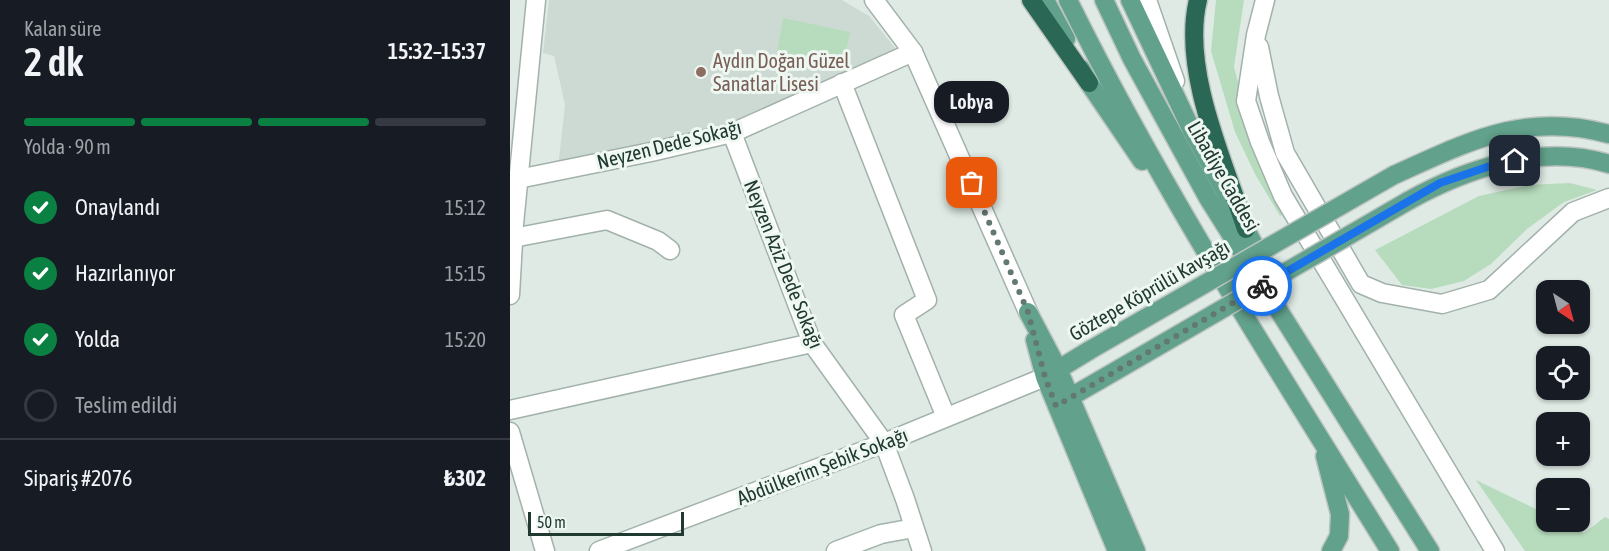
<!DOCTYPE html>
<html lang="tr">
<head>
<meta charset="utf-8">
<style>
  body { margin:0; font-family:"Asap Condensed",sans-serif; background:#20242c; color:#f1f3f6; height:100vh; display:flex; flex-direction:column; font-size:22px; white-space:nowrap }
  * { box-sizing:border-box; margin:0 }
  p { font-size:20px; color:#9ea1a6 }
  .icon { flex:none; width:33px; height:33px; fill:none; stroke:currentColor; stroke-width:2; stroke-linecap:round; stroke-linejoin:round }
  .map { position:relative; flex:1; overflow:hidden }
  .sheet { display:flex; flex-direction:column; background:#171b24; width:510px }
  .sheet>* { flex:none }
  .needle { width:39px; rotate:144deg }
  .controls { position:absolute; left:1026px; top:280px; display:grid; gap:12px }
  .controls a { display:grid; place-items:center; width:54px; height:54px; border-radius:12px; background:#171b24; box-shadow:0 2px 4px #0004; font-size:30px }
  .scale { position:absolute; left:18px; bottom:15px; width:156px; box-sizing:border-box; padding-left:6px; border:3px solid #203a31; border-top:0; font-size:16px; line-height:21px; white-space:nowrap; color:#203a31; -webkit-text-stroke:4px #eff7f2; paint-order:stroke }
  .pin { position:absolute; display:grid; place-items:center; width:51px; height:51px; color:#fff; margin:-26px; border-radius:12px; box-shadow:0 3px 9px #0006 }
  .courier { position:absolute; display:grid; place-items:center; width:60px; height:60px; margin:-30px; border:4px solid #1a73e8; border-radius:50%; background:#fff; color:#222; box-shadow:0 2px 8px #0007 }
  .bubble { position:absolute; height:42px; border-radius:18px; background:#171b24; box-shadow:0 2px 4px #0004; font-size:20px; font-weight:600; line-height:42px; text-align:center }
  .head em { font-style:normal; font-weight:600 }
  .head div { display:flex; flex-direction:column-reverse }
  .head { display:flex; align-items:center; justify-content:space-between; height:102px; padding:0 24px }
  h1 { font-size:39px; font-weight:600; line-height:45px }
  .bar { display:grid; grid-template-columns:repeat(4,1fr); gap:9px 6px; align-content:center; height:72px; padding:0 24px }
  .bar i { height:8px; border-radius:4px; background:#363941 }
  .bar .current { background:#0b8043 }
  .bar p { grid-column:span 4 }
  .line { display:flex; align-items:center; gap:15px; padding:0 24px; border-top:2px solid #363941 }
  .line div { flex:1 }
  ol { padding:0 24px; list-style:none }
  li { display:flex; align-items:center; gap:18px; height:66px }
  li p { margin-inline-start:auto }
  li .icon { padding:6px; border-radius:50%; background:#0b8043; color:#fff; stroke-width:4 }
  li:last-child { color:#9ea1a6 }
  li i { width:33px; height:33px; border:3px solid #363941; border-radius:50% }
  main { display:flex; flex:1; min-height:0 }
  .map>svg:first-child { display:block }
  .built { fill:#cddad3 }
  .green { fill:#b7dcbd }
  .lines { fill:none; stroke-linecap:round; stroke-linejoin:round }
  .minor-casing { stroke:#a2b2ab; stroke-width:21 }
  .major-casing { stroke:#bcc4c1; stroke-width:21 }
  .highway-casing { stroke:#bcc4c1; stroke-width:21 }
  .minor { stroke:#fff; stroke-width:18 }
  .major { stroke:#62a18b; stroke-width:18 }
  .highway { stroke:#2b6755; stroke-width:18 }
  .major-bridge-casing { stroke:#bcc4c1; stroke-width:21; stroke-linecap:butt }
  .major-bridge { stroke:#62a18b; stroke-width:18 }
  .done { stroke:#637870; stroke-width:6; stroke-dasharray:0 10.8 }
  .route { stroke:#1a73e8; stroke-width:8 }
  .education-dot { fill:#8d6e63; stroke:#eff7f2; stroke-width:2 }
  .labels { text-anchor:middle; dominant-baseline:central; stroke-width:6; stroke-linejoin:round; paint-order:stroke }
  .education-label { font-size:20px; fill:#785e54; stroke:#eff7f2; text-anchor:start }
  .street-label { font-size:20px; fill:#203a31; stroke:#eff7f2 }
</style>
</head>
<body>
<main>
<section class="sheet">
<div class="head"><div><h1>2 dk</h1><p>Kalan süre</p></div><em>15:32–15:37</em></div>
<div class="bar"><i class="current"></i><i class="current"></i><i class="current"></i><i></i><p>Yolda · 90 m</p></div>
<ol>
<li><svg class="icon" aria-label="check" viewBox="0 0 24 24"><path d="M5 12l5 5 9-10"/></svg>Onaylandı<p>15:12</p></li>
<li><svg class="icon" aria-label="check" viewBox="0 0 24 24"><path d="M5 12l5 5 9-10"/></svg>Hazırlanıyor<p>15:15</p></li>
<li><svg class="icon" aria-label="check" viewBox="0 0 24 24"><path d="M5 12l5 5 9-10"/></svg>Yolda<p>15:20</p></li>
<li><i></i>Teslim edildi</li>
</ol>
<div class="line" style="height:78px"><div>Sipariş #2076</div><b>₺302</b></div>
</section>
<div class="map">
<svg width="1099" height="551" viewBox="0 0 1099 551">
  <rect width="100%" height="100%" fill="#dfeae4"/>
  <path class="built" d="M39,0H332L359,16L386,49L218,129L48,167L55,105L44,56L33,53Z"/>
  <g class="green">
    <path d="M706,0H734L724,67L743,137L778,211L770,216L745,174L725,132L701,51Z"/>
    <path d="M273,18L340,32L333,66L267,52Z"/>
    <path d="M1060,183L1087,190L1054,202L1017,229L981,264L954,281L921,289L892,285L865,250L969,196L1019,185Z"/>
    <path d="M966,480L1036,514V522H1053L1074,533L1095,517L1099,519V551H1015Z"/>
  </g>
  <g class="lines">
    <g class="minor-casing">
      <g id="minor">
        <path d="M364,0L403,52L518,312"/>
        <path d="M637,0L665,81"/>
        <path d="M755,0L746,35L736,101L750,142L773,196L985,551"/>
        <path d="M749,47L759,96L775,153L851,284L872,293L932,304L979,290L1063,212L1099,198"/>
        <path d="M332,83L417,300L394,315L436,417"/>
        <path d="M222,133L302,343L374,443L395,499L412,551"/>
        <path d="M8,179L141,152L222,133L403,52"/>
        <path d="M3,238L97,220L148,241L160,250"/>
        <path d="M0,295L4,224L26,0"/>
        <path d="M0,410L302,343"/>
        <path d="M0,432L35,551"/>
        <path d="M89,551L374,443L535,377"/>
        <path d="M326,551L371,534L404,528"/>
      </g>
    </g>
    <g class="major-casing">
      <g id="major">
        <path d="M535,0L556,39"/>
        <path d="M558,0C652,191 768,370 880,551"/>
        <path d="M594,0L622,59L698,198L920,551"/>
        <path d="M620,0L682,131L766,285"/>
        <path d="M571,69L579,83L632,161"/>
        <path d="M884,175C958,142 1014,111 1099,134"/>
        <path d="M898,201C957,168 1032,143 1099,164"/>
        <path d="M518,312L548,369L626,551"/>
        <path d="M525,340L535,377L607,551"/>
        <path d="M539,375L580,350"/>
        <path d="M550,403L590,380"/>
        <path d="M815,456L830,514L829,536L821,551"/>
      </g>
    </g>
    <g class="highway-casing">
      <g id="highway">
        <path d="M521,0L579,83"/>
        <path d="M688,0C671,70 714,162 736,229"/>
      </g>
    </g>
    <use href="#minor" class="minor"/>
    <use href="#major" class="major"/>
    <use href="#highway" class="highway"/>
    <g class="major-bridge-casing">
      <g id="major-bridge">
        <path d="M580,350L884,175"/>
        <path d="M590,380L898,201"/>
      </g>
    </g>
    <use href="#major-bridge" class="major-bridge"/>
  </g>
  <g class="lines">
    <path class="done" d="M462,183L518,312L535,377L546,406L752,286"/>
    <path class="route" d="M752,286L930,183L986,164L1005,161"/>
  </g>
  <circle class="education-dot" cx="191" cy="72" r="6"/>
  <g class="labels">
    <g class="education-label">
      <text x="203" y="60">Aydın Doğan Güzel<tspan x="203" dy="23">Sanatlar Lisesi</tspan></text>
    </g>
    <g class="street-label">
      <text transform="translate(159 144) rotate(-14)">Neyzen Dede Sokağı</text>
      <text transform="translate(714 176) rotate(60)">Libadiye Caddesi</text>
      <text transform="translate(274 264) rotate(68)">Neyzen Aziz Dede Sokağı</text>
      <text transform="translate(639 290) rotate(-30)">Göztepe Köprülü Kavşağı</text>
      <text transform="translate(312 466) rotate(-21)">Abdülkerim Şebik Sokağı</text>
    </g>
  </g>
</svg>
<div class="controls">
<a><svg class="needle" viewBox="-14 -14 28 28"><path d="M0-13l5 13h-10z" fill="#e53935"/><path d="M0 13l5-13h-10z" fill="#9ea1a6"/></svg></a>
<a><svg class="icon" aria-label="locate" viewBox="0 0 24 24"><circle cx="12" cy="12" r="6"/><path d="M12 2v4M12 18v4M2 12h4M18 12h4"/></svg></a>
<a>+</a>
<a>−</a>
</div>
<div class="scale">50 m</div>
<div class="pin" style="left:462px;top:183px;background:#ea580c"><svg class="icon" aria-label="bag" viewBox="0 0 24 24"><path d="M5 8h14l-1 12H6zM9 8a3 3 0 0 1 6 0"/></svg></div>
<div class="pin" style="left:1005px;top:161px;background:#1f2937"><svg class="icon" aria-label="home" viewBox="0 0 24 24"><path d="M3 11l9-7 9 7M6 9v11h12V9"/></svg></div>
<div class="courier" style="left:752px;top:286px"><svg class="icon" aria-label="bike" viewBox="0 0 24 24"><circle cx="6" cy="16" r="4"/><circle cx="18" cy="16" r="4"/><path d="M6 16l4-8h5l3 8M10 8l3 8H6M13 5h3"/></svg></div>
<div class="bubble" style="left:424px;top:81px;width:75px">Lobya</div>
</div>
</main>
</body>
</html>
